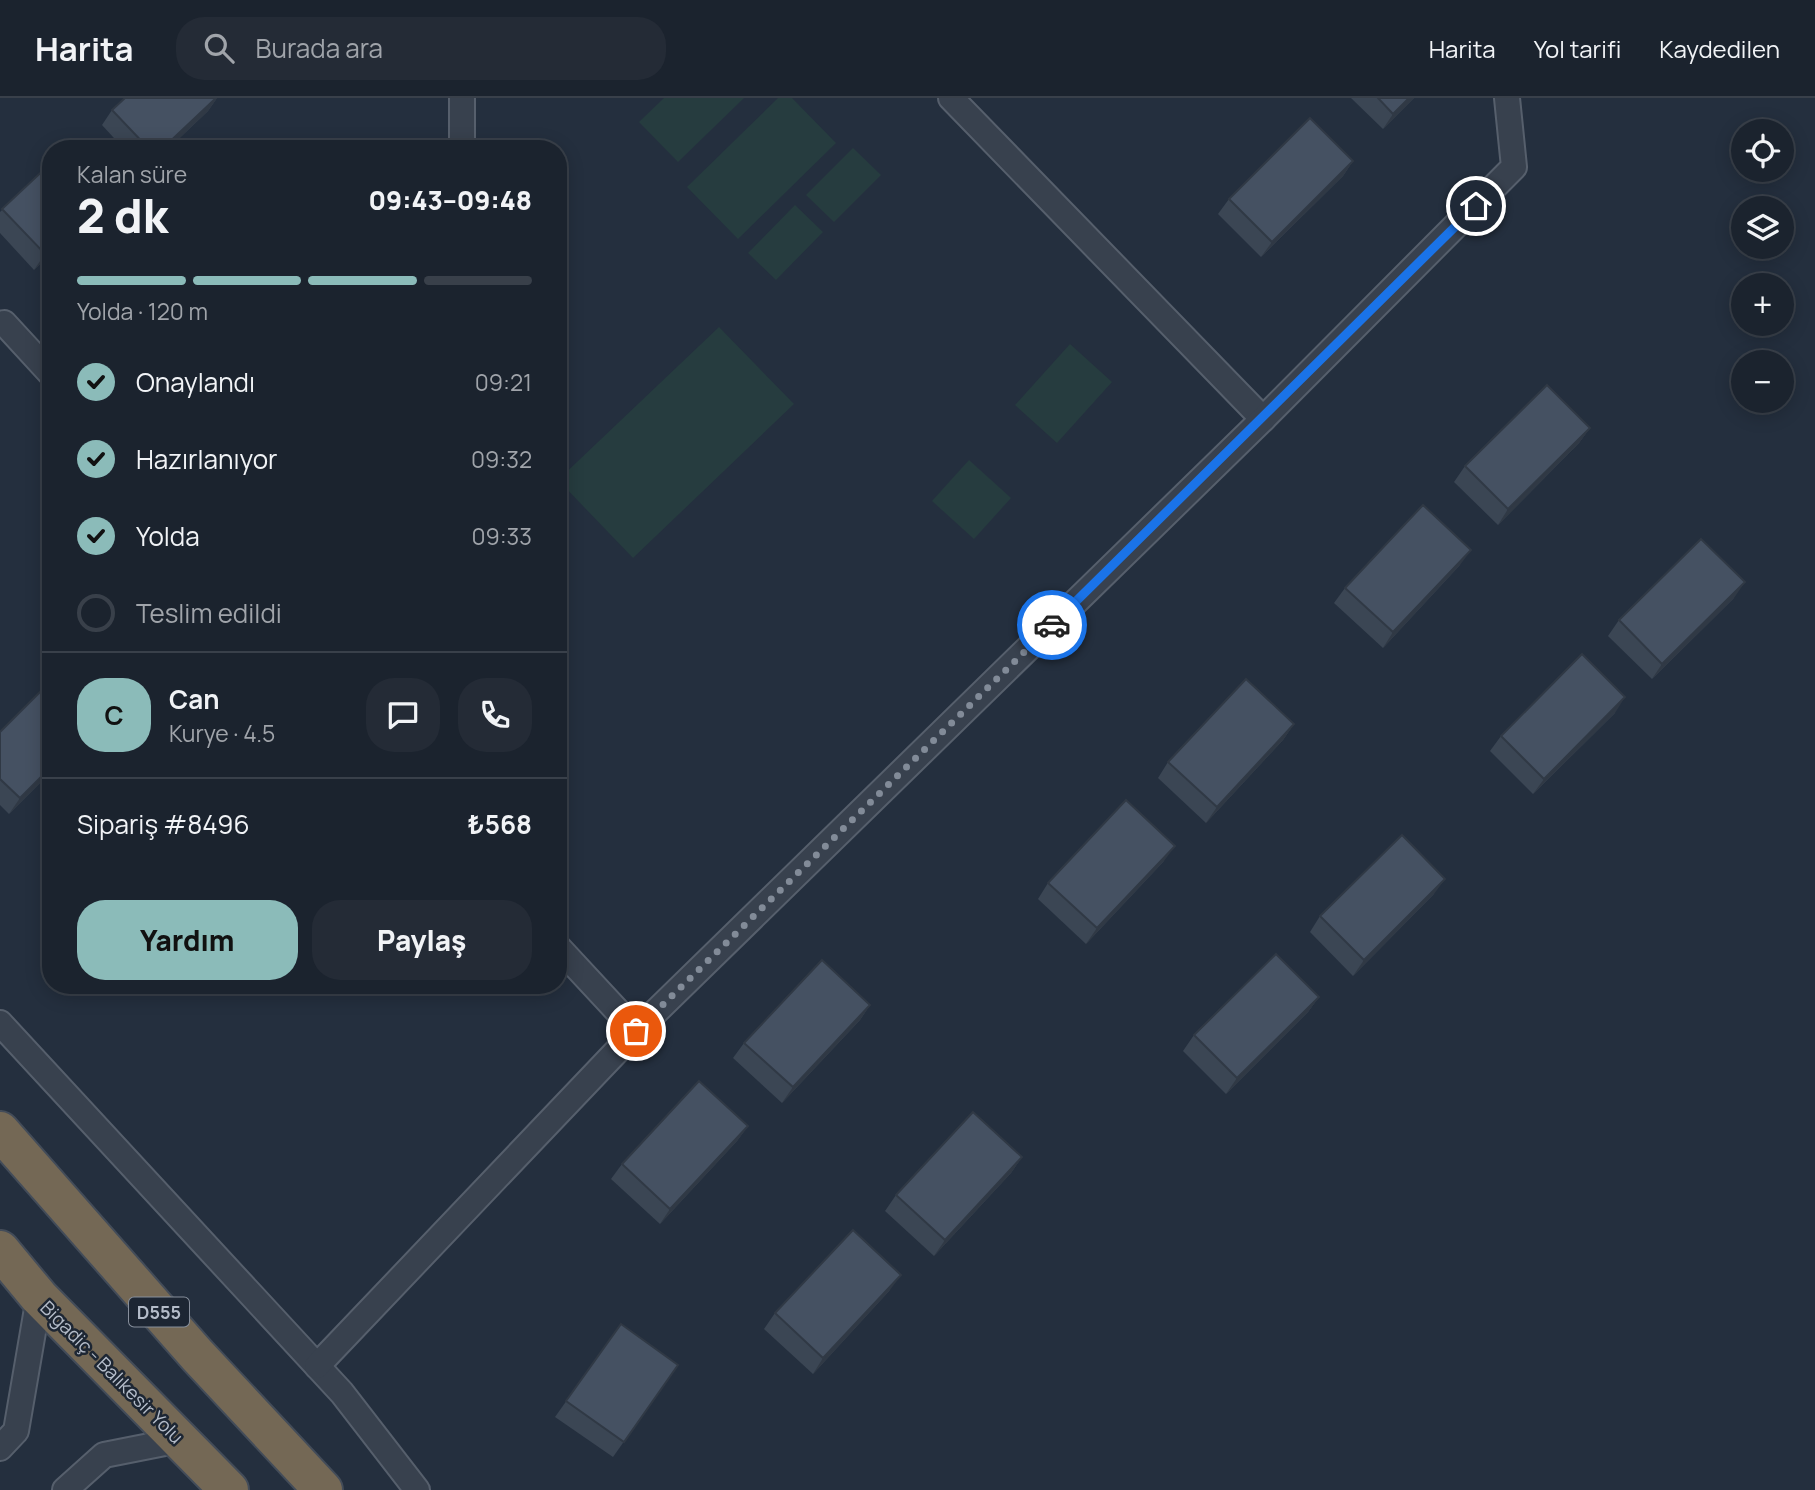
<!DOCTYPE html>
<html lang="tr">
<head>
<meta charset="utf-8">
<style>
  body { margin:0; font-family:Manrope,sans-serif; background:#242b36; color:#f1f3f6; height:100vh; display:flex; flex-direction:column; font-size:26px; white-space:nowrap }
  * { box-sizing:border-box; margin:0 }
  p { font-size:23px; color:#a0a4aa }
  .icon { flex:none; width:38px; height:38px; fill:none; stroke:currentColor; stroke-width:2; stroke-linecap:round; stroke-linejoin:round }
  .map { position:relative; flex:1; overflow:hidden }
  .side { position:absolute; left:42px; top:42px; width:525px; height:854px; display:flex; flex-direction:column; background:#1b232e; border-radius:28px; box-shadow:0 4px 18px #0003,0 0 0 2px #39404a }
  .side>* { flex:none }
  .tools { position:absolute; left:1731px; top:21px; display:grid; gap:14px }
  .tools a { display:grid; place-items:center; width:63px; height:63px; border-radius:50%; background:#1b232e; box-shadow:0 4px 18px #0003,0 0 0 2px #39404a; font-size:35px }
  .pin { position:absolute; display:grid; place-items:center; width:60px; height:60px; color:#fff; margin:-30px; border:4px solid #fff; border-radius:50%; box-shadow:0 2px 7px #0007 }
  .courier { position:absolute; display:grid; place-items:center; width:70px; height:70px; margin:-35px; border:5px solid #1a73e8; border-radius:50%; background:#fff; color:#222; box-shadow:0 2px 9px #0007 }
  .head em { font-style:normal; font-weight:800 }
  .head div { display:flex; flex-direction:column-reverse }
  .head { display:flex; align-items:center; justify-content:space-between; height:119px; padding:0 35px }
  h1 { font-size:46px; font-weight:800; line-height:52px }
  .bar { display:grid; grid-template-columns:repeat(4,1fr); gap:10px 7px; align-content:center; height:84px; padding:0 35px }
  .bar i { height:9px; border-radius:5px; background:#39404a }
  .bar .selected { background:#8bbbb9 }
  .bar p { grid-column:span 4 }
  .line { display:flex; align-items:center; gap:18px; padding:0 35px; border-top:2px solid #39404a }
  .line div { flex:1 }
  .round { display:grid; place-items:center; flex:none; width:74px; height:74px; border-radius:28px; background:#242b36 }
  ol { padding:0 35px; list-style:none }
  li { display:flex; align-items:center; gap:21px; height:77px }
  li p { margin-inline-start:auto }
  li .icon { padding:7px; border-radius:50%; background:#8bbbb9; color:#111; stroke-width:4 }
  li:last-child { color:#a0a4aa }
  li i { width:38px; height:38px; border:4px solid #39404a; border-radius:50% }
  .cta { display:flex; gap:14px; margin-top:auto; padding:14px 35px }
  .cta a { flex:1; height:80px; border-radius:28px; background:#8bbbb9; color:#111; font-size:28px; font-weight:800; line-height:80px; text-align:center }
  .cta a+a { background:#242b36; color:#f1f3f6 }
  header { display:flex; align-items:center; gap:42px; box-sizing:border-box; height:98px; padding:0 35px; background:#1b232e; border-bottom:2px solid #39404a }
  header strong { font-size:33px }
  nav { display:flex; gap:38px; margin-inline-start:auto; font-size:24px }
  .search { width:490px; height:63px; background:#242b36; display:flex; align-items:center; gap:18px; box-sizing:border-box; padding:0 24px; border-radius:28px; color:#a0a4aa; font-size:26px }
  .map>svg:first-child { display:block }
  .green { fill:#263c3f }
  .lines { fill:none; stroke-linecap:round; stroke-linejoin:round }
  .street-casing { stroke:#565f6c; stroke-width:28 }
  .highway-casing { stroke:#434c59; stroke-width:42 }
  .street { stroke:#38414e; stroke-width:24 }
  .highway { stroke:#746855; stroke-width:38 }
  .wall { fill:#3b4654 }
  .shaded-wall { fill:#303945 }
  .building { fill:#455162; stroke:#303945; stroke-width:2 }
  .done { stroke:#828b98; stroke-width:7; stroke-dasharray:0 12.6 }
  .route { stroke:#1a73e8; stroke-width:9 }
  .labels { text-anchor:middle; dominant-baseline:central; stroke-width:5; stroke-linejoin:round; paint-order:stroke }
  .shield { fill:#1d2633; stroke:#878f9c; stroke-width:2 }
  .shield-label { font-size:18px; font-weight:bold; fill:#b4bcc9 }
  .street-label { font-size:19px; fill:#b4bcc9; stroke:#1d2633 }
</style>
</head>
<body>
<header>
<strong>Harita</strong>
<div class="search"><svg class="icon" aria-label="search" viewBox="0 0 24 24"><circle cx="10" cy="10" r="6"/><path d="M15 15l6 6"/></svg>Burada ara</div>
<nav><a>Harita</a><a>Yol tarifi</a><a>Kaydedilen</a></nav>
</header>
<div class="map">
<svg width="1815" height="1392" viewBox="0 0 1815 1392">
  <rect width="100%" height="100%" fill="#242f3e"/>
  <g class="green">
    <path d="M664,0H744L678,64L639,24Z"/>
    <path d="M778,0H792L836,45L738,141L687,89Z"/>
    <path d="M853,50L881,77L834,124L806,97Z"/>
    <path d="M795,107L823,134L776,182L748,155Z"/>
    <path d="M719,229L794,306L633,460L558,382Z"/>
    <path d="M1070,246L1112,284L1057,345L1015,307Z"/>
    <path d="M969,362L1011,400L974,441L932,403Z"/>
  </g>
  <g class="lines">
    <g class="street-casing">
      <g id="street">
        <path d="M951,0L1263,321"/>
        <path d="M462,51V0"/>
        <path d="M0,226L4,225L51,276"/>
        <path d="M558,849L636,933"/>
        <path d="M0,925L342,1295L417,1392"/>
        <path d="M317,1268L636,933L1263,321L1514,69L1507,0"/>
        <path d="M0,1350L16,1333L39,1199"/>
        <path d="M65,1392L104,1357L180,1342"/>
      </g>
    </g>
    <g class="highway-casing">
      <g id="highway">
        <path d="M0,1033L197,1257L323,1392"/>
        <path d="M0,1152L39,1199L229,1392"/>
      </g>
    </g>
    <use href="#street" class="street"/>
    <use href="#highway" class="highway"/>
  </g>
  <g class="wall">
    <path d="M217,0L208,13L168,51H124L102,27L112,12Z"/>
    <path d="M1351,0H1414L1383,31Z"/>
    <path d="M1353,63L1343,78L1261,159L1218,116L1229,101Z"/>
    <path d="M51,65V156L34,172L0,135V114Z"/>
    <path d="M1590,330L1579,345L1498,427L1454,384L1465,368Z"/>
    <path d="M1460,467L1383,550L1334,505L1345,490Z"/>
    <path d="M1734,500L1652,581L1608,538L1619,522Z"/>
    <path d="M51,583V674L9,716L0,707V634Z"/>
    <path d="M1615,615L1533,696L1490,653L1501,638Z"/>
    <path d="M1294,626L1283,642L1206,725L1158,680L1168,664Z"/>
    <path d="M1164,763L1086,846L1038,801L1048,785Z"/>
    <path d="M1434,796L1353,878L1310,834L1320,818Z"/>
    <path d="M1319,899L1308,914L1226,996L1183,953L1194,937Z"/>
    <path d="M870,907L860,922L782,1005L733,960L744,945Z"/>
    <path d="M748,1028L737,1043L660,1126L611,1081L622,1066Z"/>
    <path d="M1022,1059L1011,1075L934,1158L885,1113L896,1097Z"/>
    <path d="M890,1192L813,1276L764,1231L775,1215Z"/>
    <path d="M621,1226L678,1267L613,1359L555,1319Z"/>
  </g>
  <g class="shaded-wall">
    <path d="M217,0L208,13L168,51H162Z"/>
    <path d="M1409,0H1414L1383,31L1393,16Z"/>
    <path d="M1353,63L1343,78L1261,159L1272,144Z"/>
    <path d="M51,151V156L34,172L45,156Z"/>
    <path d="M1590,330L1579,345L1498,427L1508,411Z"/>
    <path d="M1471,452L1460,467L1383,550L1393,534Z"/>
    <path d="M1745,484L1734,500L1652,581L1662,566Z"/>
    <path d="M1625,599L1615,615L1533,696L1544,681Z"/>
    <path d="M1294,626L1283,642L1206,725L1217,709Z"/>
    <path d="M51,669V674L9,716L20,700Z"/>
    <path d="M1175,748L1164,763L1086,846L1097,830Z"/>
    <path d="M1445,781L1434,796L1353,878L1364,862Z"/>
    <path d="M1319,899L1308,914L1226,996L1237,980Z"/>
    <path d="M870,907L860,922L782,1005L793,989Z"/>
    <path d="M748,1028L737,1043L660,1126L670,1111Z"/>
    <path d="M1022,1059L1011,1075L934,1158L945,1142Z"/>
    <path d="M901,1177L890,1192L813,1276L823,1260Z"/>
  </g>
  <g class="building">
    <path d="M125,0H216L162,51H149L112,12Z"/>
    <path d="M1378,0H1409L1393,16Z"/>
    <path d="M1310,20L1353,63L1272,144L1229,101Z"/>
    <path d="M51,65V151L45,156L2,111Z"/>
    <path d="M1547,287L1590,330L1508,411L1465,368Z"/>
    <path d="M1423,407L1471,452L1393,534L1345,490Z"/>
    <path d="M1701,441L1745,484L1662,566L1619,522Z"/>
    <path d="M1582,556L1625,599L1544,681L1501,638Z"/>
    <path d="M1246,581L1294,626L1217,709L1168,664Z"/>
    <path d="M51,583V669L20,700L0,681V634Z"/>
    <path d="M1126,702L1175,748L1097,830L1048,785Z"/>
    <path d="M1402,737L1445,781L1364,862L1320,818Z"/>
    <path d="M1276,856L1319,899L1237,980L1194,937Z"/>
    <path d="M822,862L870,907L793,989L744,945Z"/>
    <path d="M699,983L748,1028L670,1111L622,1066Z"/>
    <path d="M973,1014L1022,1059L945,1142L896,1097Z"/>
    <path d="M853,1132L901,1177L823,1260L775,1215Z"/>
    <path d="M621,1226L678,1267L624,1344L566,1303Z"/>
  </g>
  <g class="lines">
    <path class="done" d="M636,933L1052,527"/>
    <path class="route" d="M1052,527L1476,108"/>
  </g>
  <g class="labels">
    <rect class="shield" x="129" y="1199.5" width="60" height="29" rx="5"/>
    <g class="shield-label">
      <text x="159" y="1214">D555</text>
    </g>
    <g class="street-label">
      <text transform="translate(112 1274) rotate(45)">Bigadiç - Balıkesir Yolu</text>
    </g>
  </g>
</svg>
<div class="tools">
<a><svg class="icon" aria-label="locate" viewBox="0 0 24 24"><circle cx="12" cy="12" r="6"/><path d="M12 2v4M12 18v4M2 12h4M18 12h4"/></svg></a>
<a><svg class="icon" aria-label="layers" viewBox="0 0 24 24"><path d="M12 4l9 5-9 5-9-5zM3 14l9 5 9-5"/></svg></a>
<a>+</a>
<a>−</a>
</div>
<div class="pin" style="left:636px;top:933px;background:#ea580c"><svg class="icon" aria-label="bag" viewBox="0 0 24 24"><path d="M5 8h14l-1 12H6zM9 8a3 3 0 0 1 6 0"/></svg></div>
<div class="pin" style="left:1476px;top:108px;background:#1f2937"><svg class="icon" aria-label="home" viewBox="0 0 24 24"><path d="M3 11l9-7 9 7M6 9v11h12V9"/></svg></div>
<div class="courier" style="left:1052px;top:527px"><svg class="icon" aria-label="car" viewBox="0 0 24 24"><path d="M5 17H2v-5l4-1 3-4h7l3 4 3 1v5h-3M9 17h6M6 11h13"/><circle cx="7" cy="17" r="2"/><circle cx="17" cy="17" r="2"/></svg></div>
<section class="side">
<div class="head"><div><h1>2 dk</h1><p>Kalan süre</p></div><em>09:43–09:48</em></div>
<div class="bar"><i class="selected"></i><i class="selected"></i><i class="selected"></i><i></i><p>Yolda · 120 m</p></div>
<ol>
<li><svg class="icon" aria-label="check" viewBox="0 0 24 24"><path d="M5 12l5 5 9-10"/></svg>Onaylandı<p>09:21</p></li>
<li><svg class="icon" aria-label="check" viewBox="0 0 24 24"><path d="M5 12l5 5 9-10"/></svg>Hazırlanıyor<p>09:32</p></li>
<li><svg class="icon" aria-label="check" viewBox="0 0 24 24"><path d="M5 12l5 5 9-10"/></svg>Yolda<p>09:33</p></li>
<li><i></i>Teslim edildi</li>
</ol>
<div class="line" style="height:126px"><b class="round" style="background:#8bbbb9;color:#111">C</b><div><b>Can</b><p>Kurye · 4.5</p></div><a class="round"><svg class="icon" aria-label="chat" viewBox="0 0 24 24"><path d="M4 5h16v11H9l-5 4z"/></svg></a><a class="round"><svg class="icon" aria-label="phone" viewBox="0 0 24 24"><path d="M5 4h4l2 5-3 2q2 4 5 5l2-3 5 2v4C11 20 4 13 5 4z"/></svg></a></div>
<div class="line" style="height:91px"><div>Sipariş #8496</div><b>₺568</b></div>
<div class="cta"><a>Yardım</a><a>Paylaş</a></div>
</section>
</div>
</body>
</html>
